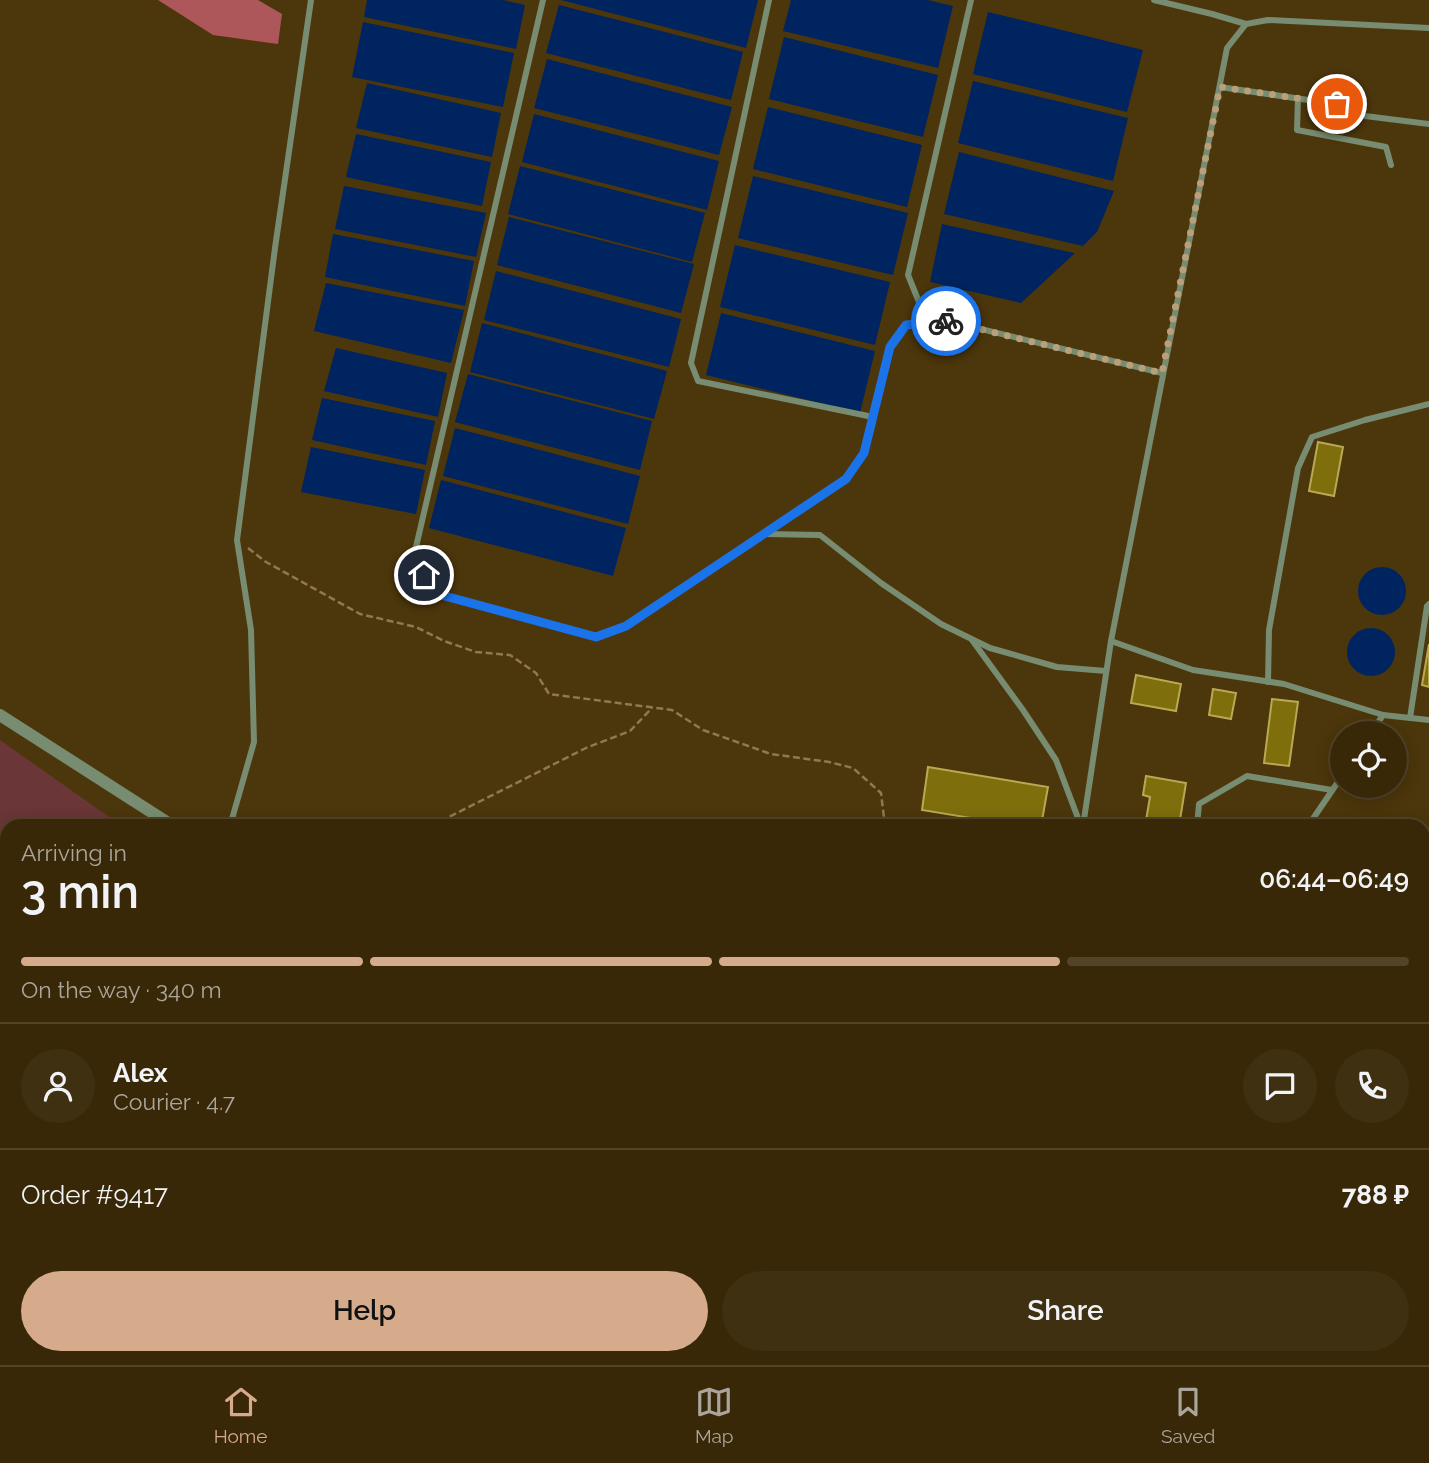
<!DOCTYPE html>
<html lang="en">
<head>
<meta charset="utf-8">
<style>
  body { margin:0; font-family:Raleway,sans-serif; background:#403012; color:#f1f3f6; height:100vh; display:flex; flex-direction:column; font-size:26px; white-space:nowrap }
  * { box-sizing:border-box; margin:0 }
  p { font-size:23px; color:#aba69c }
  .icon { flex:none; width:38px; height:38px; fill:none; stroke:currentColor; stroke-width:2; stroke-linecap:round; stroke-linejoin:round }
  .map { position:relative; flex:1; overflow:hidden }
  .side { position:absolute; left:0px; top:819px; width:1430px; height:546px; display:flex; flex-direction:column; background:#392808; border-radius:21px 21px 0 0; box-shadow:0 4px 18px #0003,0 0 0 2px #534429 }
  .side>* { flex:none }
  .buttons { position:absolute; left:1330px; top:721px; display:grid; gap:14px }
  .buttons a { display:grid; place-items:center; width:77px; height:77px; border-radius:50%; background:#392808; box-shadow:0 4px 18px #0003,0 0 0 2px #534429; font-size:35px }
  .pin { position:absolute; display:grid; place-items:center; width:60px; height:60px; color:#fff; margin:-30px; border:4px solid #fff; border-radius:50%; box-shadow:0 2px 7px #0007 }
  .courier { position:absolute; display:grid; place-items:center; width:70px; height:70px; margin:-35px; border:5px solid #1a73e8; border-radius:50%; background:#fff; color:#222; box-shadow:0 2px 9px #0007 }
  .overview em { font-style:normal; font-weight:600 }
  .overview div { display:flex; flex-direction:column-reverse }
  .overview { display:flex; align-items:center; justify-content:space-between; height:119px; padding:0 21px }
  h1 { font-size:46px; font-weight:600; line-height:52px }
  .bar { display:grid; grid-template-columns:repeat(4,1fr); gap:10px 7px; align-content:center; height:84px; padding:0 21px }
  .bar i { height:9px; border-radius:5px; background:#534429 }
  .bar .on { background:#d6ab8b }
  .bar p { grid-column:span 4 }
  .line { display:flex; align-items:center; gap:18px; padding:0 21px; border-top:2px solid #534429 }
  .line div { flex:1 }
  .round { display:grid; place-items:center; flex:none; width:74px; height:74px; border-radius:37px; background:#403012 }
  .button { display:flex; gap:14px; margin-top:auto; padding:14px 21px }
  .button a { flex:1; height:80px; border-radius:42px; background:#d6ab8b; color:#111; font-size:28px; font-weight:600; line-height:80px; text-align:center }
  .button a+a { background:#403012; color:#f1f3f6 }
  .menu { display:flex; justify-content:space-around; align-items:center; height:98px; border-top:2px solid #534429; background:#392808; font-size:19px; color:#aba69c }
  .menu a { display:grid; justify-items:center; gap:4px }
  .menu .on { color:#d6ab8b }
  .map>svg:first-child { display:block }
  .green { fill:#6a3638 }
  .forest { fill:#ae575b }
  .water { fill:#00245f }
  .building { fill:#7e6e0c; stroke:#b9a954; stroke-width:2 }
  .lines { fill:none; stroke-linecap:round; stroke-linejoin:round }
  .path { stroke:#8f7951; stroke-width:2.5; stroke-dasharray:7 3.5; stroke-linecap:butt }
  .service { stroke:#778c70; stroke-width:6 }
  .minor { stroke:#778c70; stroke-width:12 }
  .done { stroke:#b7a07a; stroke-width:7; stroke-dasharray:0 12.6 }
  .route { stroke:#1a73e8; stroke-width:9 }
</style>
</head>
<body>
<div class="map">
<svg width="1429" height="1365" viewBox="0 0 1429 1365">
  <rect width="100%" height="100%" fill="#4c360b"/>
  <g class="green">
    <path d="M0,740L122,826H7V1031L0,1029Z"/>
    <path d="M0,1102L7,1106V1358H281L280,1365H0Z"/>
    <path d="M378,1358H530L534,1365H376Z"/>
  </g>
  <path class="forest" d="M158,0H258L282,14L278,44L213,35Z"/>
  <g class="water">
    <path d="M367,0H503L525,5L516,49L364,17Z"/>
    <path d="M561,0H758L746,48Z"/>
    <path d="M791,0H928L953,6L938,68L783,31Z"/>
    <path d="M559,5L743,52L731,100L546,53Z"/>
    <path d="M988,12L1143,50L1127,112L973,74Z"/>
    <path d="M363,22L514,53L503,107L352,77Z"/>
    <path d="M784,37L938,75L923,137L769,99Z"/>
    <path d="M547,59L732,107L719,155L534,108Z"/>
    <path d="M973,81L1128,118L1113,181L958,143Z"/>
    <path d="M367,83L501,113L492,157L356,128Z"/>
    <path d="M768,107L922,145L907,207L753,169Z"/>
    <path d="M534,114L719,161L707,210L522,162Z"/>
    <path d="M356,134L491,162L482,206L346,177Z"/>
    <path d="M959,152L1114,191L1097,232L1083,246L944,214Z"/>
    <path d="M520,166L705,213L692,262L508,214Z"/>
    <path d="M753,176L908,213L893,275L738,238Z"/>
    <path d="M344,186L486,213L476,257L335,229Z"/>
    <path d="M509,217L694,264L681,313L497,265Z"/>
    <path d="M942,224L1074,253H1075L1021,303L930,282Z"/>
    <path d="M333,234L474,261L465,306L325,277Z"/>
    <path d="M735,245L890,282L875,345L720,307Z"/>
    <path d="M496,271L681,319L669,367L484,320Z"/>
    <path d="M326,283L464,310L451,363L314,331Z"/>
    <path d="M721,313L875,351L860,413L706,375Z"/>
    <path d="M482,323L667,371L654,419L470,372Z"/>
    <path d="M336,348L447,373L438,417L324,391Z"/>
    <path d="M468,374L652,421L640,470L455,422Z"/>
    <path d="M322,398L435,421L426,465L312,440Z"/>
    <path d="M455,428L640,476L628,524L443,476Z"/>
    <path d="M311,447L425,470L416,514L301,492Z"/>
    <path d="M441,480L626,528L613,576L429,528Z"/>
    <circle cx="1382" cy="591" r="24"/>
    <circle cx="1371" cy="652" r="24"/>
  </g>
  <g class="building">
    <path d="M1318,442L1343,447L1334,496L1309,491Z"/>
    <path d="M1429,644V687L1422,685Z"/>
    <path d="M1136,675L1181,684L1176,711L1131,703Z"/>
    <path d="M1213,689L1236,693L1231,719L1209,715Z"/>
    <path d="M1272,699L1298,702L1289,766L1264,763Z"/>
    <path d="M928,767L1048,787L1041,826H1019L922,810Z"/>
    <path d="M1146,776L1186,783L1179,826H1145L1150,797L1143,795Z"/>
  </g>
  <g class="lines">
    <g class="path">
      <path d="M248,548L266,562L360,614L416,627L444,641L476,652L510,655L536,673L549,694L672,710L703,730L771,754L829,762L853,768L881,793L885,826"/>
      <path d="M431,826L586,748L630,731L652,708"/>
      <path d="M1423,1134L1429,1135"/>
      <path d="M862,1358L878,1365L912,1362L926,1358"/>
      <path d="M320,1365L321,1358"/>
      <path d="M1335,1365V1358"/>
    </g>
    <g class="service">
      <path d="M543,0L416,547L424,575L441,595L596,637L626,626L846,479L864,453L890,347L906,325L944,320L1162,373"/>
      <path d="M769,0L691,363L698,381L873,417"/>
      <path d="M1154,0L1212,14L1246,24"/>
      <path d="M1220,87L1356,107L1365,116L1429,124"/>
      <path d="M1298,98L1297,130L1386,147L1391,165"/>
      <path d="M944,320L919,302L908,275L971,0"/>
      <path d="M766,534L820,535L881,583L941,624L990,648L1057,667L1106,671"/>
      <path d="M972,640L1023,710L1056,760L1081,826"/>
      <path d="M1111,641L1193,670L1284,684L1383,715L1429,720"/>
      <path d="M1268,682L1269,630L1298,468L1312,437L1365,420L1429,404"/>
      <path d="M1410,718L1427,606L1429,604"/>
      <path d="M1371,733L1383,715"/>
      <path d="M923,824L934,826"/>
      <path d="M230,826L254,742L251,630L237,540L275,248L311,0"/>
      <path d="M1083,826L1111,641L1227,48L1246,24L1268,20L1429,28"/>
      <path d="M1197,826L1199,804L1247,776L1332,790"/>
      <path d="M1308,826L1342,776"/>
      <path d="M1423,1093H1429"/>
    </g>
    <g class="minor">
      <path d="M0,715L173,826"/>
      <path d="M0,923L7,928"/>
    </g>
  </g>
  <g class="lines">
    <path class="done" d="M946,321L1162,373L1220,87L1337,104"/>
    <path class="route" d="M424,575L441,595L596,637L626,626L846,479L864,453L890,347L906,325L946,321"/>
  </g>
</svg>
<div class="buttons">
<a><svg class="icon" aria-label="locate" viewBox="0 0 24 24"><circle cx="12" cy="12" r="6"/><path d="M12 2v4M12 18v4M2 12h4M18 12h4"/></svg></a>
</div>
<div class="pin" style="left:1337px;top:104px;background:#ea580c"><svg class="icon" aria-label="bag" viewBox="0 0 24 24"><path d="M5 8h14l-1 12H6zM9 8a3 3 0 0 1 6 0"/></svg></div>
<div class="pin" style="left:424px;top:575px;background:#1f2937"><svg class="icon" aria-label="home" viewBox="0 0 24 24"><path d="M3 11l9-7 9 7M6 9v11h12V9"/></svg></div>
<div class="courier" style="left:946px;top:321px"><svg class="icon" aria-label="bike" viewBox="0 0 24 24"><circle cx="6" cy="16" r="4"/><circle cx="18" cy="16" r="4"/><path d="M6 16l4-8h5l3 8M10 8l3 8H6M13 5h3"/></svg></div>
<section class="side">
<div class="overview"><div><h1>3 min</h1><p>Arriving in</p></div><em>06:44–06:49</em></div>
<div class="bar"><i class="on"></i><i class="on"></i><i class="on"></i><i></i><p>On the way · 340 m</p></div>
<div class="line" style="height:126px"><a class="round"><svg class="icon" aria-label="person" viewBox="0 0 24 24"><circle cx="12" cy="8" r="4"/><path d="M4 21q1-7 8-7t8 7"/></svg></a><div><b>Alex</b><p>Courier · 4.7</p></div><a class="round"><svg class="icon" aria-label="chat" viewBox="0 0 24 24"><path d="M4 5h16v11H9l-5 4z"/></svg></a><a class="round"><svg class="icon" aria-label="phone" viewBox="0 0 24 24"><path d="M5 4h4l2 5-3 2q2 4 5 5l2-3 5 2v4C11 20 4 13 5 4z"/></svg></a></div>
<div class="line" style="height:91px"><div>Order #9417</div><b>788 ₽</b></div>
<div class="button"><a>Help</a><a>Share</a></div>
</section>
</div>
<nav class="menu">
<a class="on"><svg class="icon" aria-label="home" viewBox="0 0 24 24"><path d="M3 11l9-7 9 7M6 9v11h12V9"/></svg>Home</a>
<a><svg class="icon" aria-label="map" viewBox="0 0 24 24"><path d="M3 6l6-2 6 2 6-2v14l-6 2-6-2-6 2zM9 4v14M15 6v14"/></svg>Map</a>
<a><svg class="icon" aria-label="saved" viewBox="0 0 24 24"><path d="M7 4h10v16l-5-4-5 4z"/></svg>Saved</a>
</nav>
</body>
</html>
